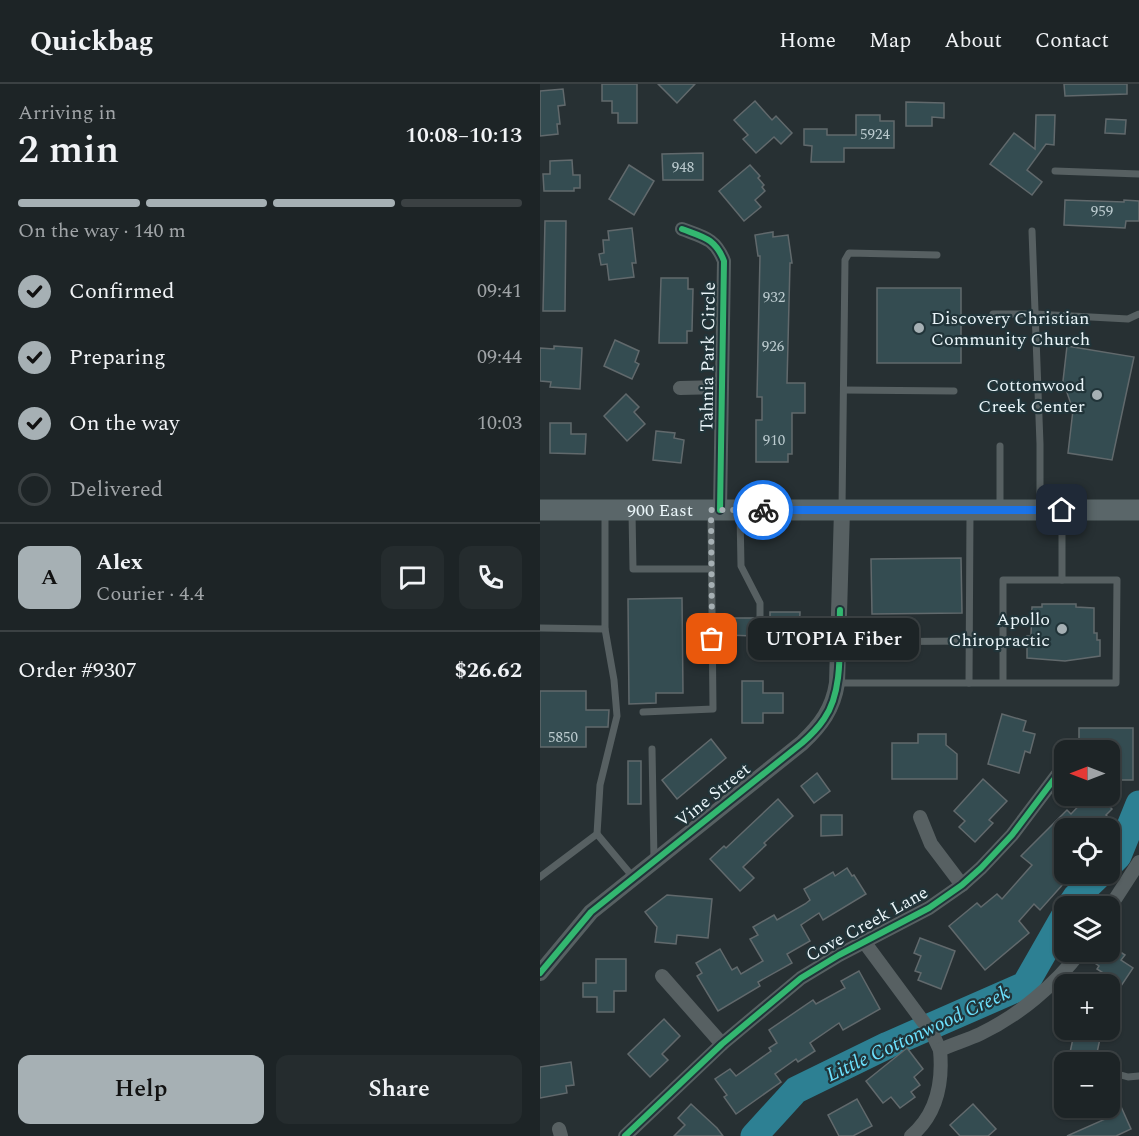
<!DOCTYPE html>
<html lang="en">
<head>
<meta charset="utf-8">
<style>
  body { margin:0; font-family:Spectral,serif; background:#252c2e; color:#f1f3f6; height:100vh; display:flex; flex-direction:column; font-size:22px; white-space:nowrap }
  * { box-sizing:border-box; margin:0 }
  p { font-size:20px; color:#a0a4a7 }
  .icon { flex:none; width:33px; height:33px; fill:none; stroke:currentColor; stroke-width:2; stroke-linecap:round; stroke-linejoin:round }
  .map { position:relative; flex:1; overflow:hidden }
  .side { display:flex; flex-direction:column; background:#1d2426; width:540px }
  .side>* { flex:none }
  .needle { width:39px; rotate:270deg }
  .fabs { position:absolute; left:514px; top:656px; display:grid; gap:12px }
  .fabs a { display:grid; place-items:center; width:66px; height:66px; border-radius:12px; background:#1d2426; box-shadow:0 2px 4px #0004,0 0 0 2px #3b4143; font-size:30px }
  .pin { position:absolute; display:grid; place-items:center; width:51px; height:51px; color:#fff; margin:-26px; border-radius:12px; box-shadow:0 3px 9px #0006 }
  .courier { position:absolute; display:grid; place-items:center; width:60px; height:60px; margin:-30px; border:4px solid #1a73e8; border-radius:50%; background:#fff; color:#222; box-shadow:0 2px 8px #0007 }
  .bubble { position:absolute; height:42px; border-radius:12px; background:#1d2426; box-shadow:0 2px 4px #0004,0 0 0 2px #3b4143; font-size:20px; font-weight:600; line-height:42px; text-align:center }
  .summary em { font-style:normal; font-weight:600 }
  .summary div { display:flex; flex-direction:column-reverse }
  .summary { display:flex; align-items:center; justify-content:space-between; height:102px; padding:0 18px }
  h1 { font-size:39px; font-weight:600; line-height:45px }
  .bar { display:grid; grid-template-columns:repeat(4,1fr); gap:9px 6px; align-content:center; height:72px; padding:0 18px }
  .bar i { height:8px; border-radius:4px; background:#3b4143 }
  .bar .selected { background:#a6b0b4 }
  .bar p { grid-column:span 4 }
  .line { display:flex; align-items:center; gap:15px; padding:0 18px; border-top:2px solid #3b4143 }
  .line div { flex:1 }
  .round { display:grid; place-items:center; flex:none; width:63px; height:63px; border-radius:12px; background:#252c2e }
  ol { padding:0 18px; list-style:none }
  li { display:flex; align-items:center; gap:18px; height:66px }
  li p { margin-inline-start:auto }
  li .icon { padding:6px; border-radius:50%; background:#a6b0b4; color:#111; stroke-width:4 }
  li:last-child { color:#a0a4a7 }
  li i { width:33px; height:33px; border:3px solid #3b4143; border-radius:50% }
  .primary-button { display:flex; gap:12px; margin-top:auto; padding:12px 18px }
  .primary-button a { flex:1; height:69px; border-radius:12px; background:#a6b0b4; color:#111; font-size:24px; font-weight:600; line-height:69px; text-align:center }
  .primary-button a+a { background:#252c2e; color:#f1f3f6 }
  header { display:flex; align-items:center; gap:36px; box-sizing:border-box; height:84px; padding:0 30px; background:#1d2426; border-bottom:2px solid #3b4143 }
  header strong { font-size:28px }
  nav { display:flex; gap:33px; margin-inline-start:auto; font-size:21px }
  main { display:flex; flex:1; min-height:0 }
  .map>svg:first-child { display:block }
  .lines { fill:none; stroke-linecap:round; stroke-linejoin:round }
  .river { stroke:#2d8093; stroke-width:27 }
  .building { fill:#344c51; stroke:#61696c; stroke-width:1.5 }
  .service { stroke:#576062; stroke-width:7 }
  .minor { stroke:#576062; stroke-width:14 }
  .tertiary { stroke:#576062; stroke-width:16 }
  .primary { stroke:#5a6669; stroke-width:21 }
  .cycleway-casing { stroke:#213439; stroke-width:10 }
  .cycleway { stroke:#33b770; stroke-width:6 }
  .done { stroke:#a6b0b4; stroke-width:6; stroke-dasharray:0 10.8 }
  .route { stroke:#1a73e8; stroke-width:8 }
  .poi-dot { fill:#a6b0b4; stroke:#213439; stroke-width:2 }
  .labels { text-anchor:middle; dominant-baseline:central; stroke-width:4.5; stroke-linejoin:round; paint-order:stroke }
  .number-label { font-size:15px; fill:#bccbcf }
  .poi-label { font-size:18px; fill:#eaf5f9; stroke:#213439; text-anchor:end }
  .street-label { font-size:18px; fill:#eaf5f9; stroke:#213439 }
  .water-label { font-size:20px; font-style:italic; fill:#6de1fe; stroke:#213439 }
</style>
</head>
<body>
<header>
<strong>Quickbag</strong>
<nav><a>Home</a><a>Map</a><a>About</a><a>Contact</a></nav>
</header>
<main>
<section class="side">
<div class="summary"><div><h1>2 min</h1><p>Arriving in</p></div><em>10:08–10:13</em></div>
<div class="bar"><i class="selected"></i><i class="selected"></i><i class="selected"></i><i></i><p>On the way · 140 m</p></div>
<ol>
<li><svg class="icon" aria-label="check" viewBox="0 0 24 24"><path d="M5 12l5 5 9-10"/></svg>Confirmed<p>09:41</p></li>
<li><svg class="icon" aria-label="check" viewBox="0 0 24 24"><path d="M5 12l5 5 9-10"/></svg>Preparing<p>09:44</p></li>
<li><svg class="icon" aria-label="check" viewBox="0 0 24 24"><path d="M5 12l5 5 9-10"/></svg>On the way<p>10:03</p></li>
<li><i></i>Delivered</li>
</ol>
<div class="line" style="height:108px"><b class="round" style="background:#a6b0b4;color:#111">A</b><div><b>Alex</b><p>Courier · 4.4</p></div><a class="round"><svg class="icon" aria-label="chat" viewBox="0 0 24 24"><path d="M4 5h16v11H9l-5 4z"/></svg></a><a class="round"><svg class="icon" aria-label="phone" viewBox="0 0 24 24"><path d="M5 4h4l2 5-3 2q2 4 5 5l2-3 5 2v4C11 20 4 13 5 4z"/></svg></a></div>
<div class="line" style="height:78px"><div>Order #9307</div><b>$26.62</b></div>
<div class="primary-button"><a>Help</a><a>Share</a></div>
</section>
<div class="map">
<svg width="599" height="1052" viewBox="0 0 599 1052">
  <rect width="100%" height="100%" fill="#273033"/>
  <g class="lines">
    <g class="river">
      <path d="M570,780L578,772L599,720"/>
      <path d="M530,822L536,813L561,789"/>
      <path d="M214,1052L256,1006L348,961L485,901L525,831"/>
    </g>
  </g>
  <g class="building">
    <path d="M62,0H97V39H78V29H72V17H62Z"/>
    <path d="M118,0H155L137,19Z"/>
    <path d="M524,0H587V10L525,12Z"/>
    <path d="M23,5L25,21L18,22L20,40H17L18,50L0,52V7Z"/>
    <path d="M215,17L232,36L236,32L252,49L241,60L234,53L216,69L203,55L208,51L194,36Z"/>
    <path d="M366,18L404,19V34L392,33V42H366Z"/>
    <path d="M316,31H340V37H354V64H304V78H271L272,62L264,61V45H287V51H316Z"/>
    <path d="M496,31H515L514,61L506,60L487,86L502,98L492,111L450,80L474,49L495,65Z"/>
    <path d="M566,35L586,36L585,50L565,49Z"/>
    <path d="M163,69V96H123L122,70Z"/>
    <path d="M32,76L33,91H40V104H34V107H4L3,90H10V77Z"/>
    <path d="M89,81L114,97L94,131L69,115Z"/>
    <path d="M210,81L220,92L218,94L224,101L222,103L225,107L215,116L221,123L204,137L179,107Z"/>
    <path d="M525,116L584,118V116L599,117V137H586L585,144L524,141Z"/>
    <path d="M5,137H26L25,227H3Z"/>
    <path d="M92,144L96,179H92L94,193L69,196L67,180L61,181L59,170L64,169L63,156H69L68,147Z"/>
    <path d="M233,148V153L248,151L252,179H250L247,299H265V329H252V370H248V378H216V336H222V313H217L220,172H218L215,151Z"/>
    <path d="M121,194H148V205H153L152,247H147V259H119Z"/>
    <rect x="337" y="204" width="84" height="75"/>
    <path d="M75,256L99,267L95,278L99,280L92,295L64,282Z"/>
    <path d="M14,262L42,264L40,305L10,303L11,298L0,297V264L14,265Z"/>
    <path d="M527,262L594,273L572,376L528,369L533,326L523,297Z"/>
    <path d="M86,310L99,323L94,328L105,340L87,357L64,332Z"/>
    <path d="M10,339H31V350H46L45,370L10,369Z"/>
    <path d="M116,347L135,349L134,354L144,356L141,379L113,376Z"/>
    <path d="M421,474L422,529L332,530L331,475Z"/>
    <path d="M142,514L143,609H116V619L89,620L88,515Z"/>
    <path d="M502,520H536V523L554,524V549H557V556H560V572L525,577L487,574V552H491L492,523H502Z"/>
    <path d="M230,528H260L259,552H226V534H230Z"/>
    <path d="M187,534H214V552L187,551Z"/>
    <path d="M202,597H223V609H243V629H223V639H202Z"/>
    <path d="M0,607H46V626H69L68,643H46V663H0Z"/>
    <path d="M462,630L486,637L483,647L495,650L490,669L485,667L479,689L448,680Z"/>
    <path d="M539,644H593V696H570V666H560V663H539Z"/>
    <path d="M378,650H406V661L417,670V695H352V659H378Z"/>
    <path d="M171,655L186,674L137,715L122,696Z"/>
    <rect x="88" y="677" width="13" height="43"/>
    <path d="M277,689L290,707L274,719L261,702Z"/>
    <path d="M443,695L467,717L449,736L453,739L435,758L419,743L425,737L414,727Z"/>
    <path d="M549,711H558L572,725L566,731L579,744H525V789H533L500,826L494,820L479,837L489,849L445,886L409,842L437,819L441,823L457,810L462,815L492,781L481,772L527,726L531,730Z"/>
    <path d="M238,715L253,732L224,759L226,761L203,783L214,794L200,807L170,775L184,762L186,764Z"/>
    <path d="M281,731H302V751L281,752Z"/>
    <path d="M307,784L312,792L314,791L326,810L283,836L279,829L261,841L270,857L247,870L252,879L218,898L220,902L178,927L157,892L162,889L156,879L180,865L192,886L197,883L201,890L223,877L210,855L218,851L213,843L234,831L237,836L265,820L270,816L264,805L293,788L295,792Z"/>
    <path d="M127,811L172,815L168,854L137,851L136,860L115,858L117,843L105,828Z"/>
    <path d="M380,854L415,867L401,905L378,896L381,889L375,887L381,872L374,869Z"/>
    <path d="M574,864L585,871L581,876L593,884L577,908L570,903V900L564,899L568,892L557,885L559,882L552,877L559,867H572Z"/>
    <path d="M56,875H86V907H74V928H57V913H43V899H56Z"/>
    <path d="M319,887L340,925L303,946L299,939L270,959L275,967L258,978L256,975L235,990L241,998L196,1030L184,1013L187,1011L175,995L190,985L196,992L231,967L229,964L237,959L229,946L273,916L276,920L305,904L301,897Z"/>
    <path d="M124,935L140,952L122,970L128,976L110,993L88,970Z"/>
    <path d="M535,945L561,950L555,978H528Z"/>
    <path d="M367,964L383,985L374,993L380,1001L371,1008L375,1013L360,1024L351,1013L343,1019L326,997Z"/>
    <path d="M31,978L34,1001L26,1002L27,1009L0,1014V983Z"/>
    <path d="M317,1015L332,1042L313,1052H299L288,1031Z"/>
    <path d="M578,1016L591,1045L576,1052H527L570,1033L565,1023H570V1020Z"/>
    <path d="M151,1020L177,1044L183,1052H134L145,1041L138,1034Z"/>
    <path d="M433,1020L456,1045L448,1052H420L410,1041Z"/>
  </g>
  <g class="lines">
    <g class="service">
      <path d="M515,87L599,90"/>
      <path d="M492,147L500,360V424"/>
      <path d="M453,230H495L588,235L599,230"/>
      <path d="M304,306L414,307"/>
      <path d="M460,422V362"/>
      <path d="M302,424L305,176L309,169L397,171"/>
      <path d="M92,428L93,485H171"/>
      <path d="M200,429L201,482L220,519V564H296"/>
      <path d="M522,496V429"/>
      <path d="M0,544L65,545V429"/>
      <path d="M299,558L430,557"/>
      <path d="M298,599H429L430,429"/>
      <path d="M429,599H576L577,496H463V598"/>
      <path d="M103,628L173,625L171,429"/>
      <path d="M112,665L114,775"/>
      <path d="M57,750L93,793"/>
      <path d="M0,793L57,750L60,701L77,632L74,596L65,545"/>
      <path d="M570,988L588,993L599,992"/>
    </g>
    <g class="minor">
      <path d="M142,145C163,153 175,154 184,177L180,426"/>
      <path d="M140,304L182,303"/>
      <path d="M380,733L391,760L422,801"/>
      <path d="M570,823L599,778"/>
      <path d="M325,859L393,951L400,966"/>
      <path d="M122,892L182,960"/>
      <path d="M19,1045L21,1052"/>
      <path d="M85,1052L182,960L261,894L299,871L389,824L422,801L441,784L472,751L518,690"/>
      <path d="M371,1052C397,1030 403,998 400,966C413,960 427,956 440,950C478,932 515,901 541,867"/>
    </g>
    <path class="tertiary" d="M0,889L51,828L262,659C281,641 293,625 297,599L302,426"/>
    <path class="primary" id="s1" d="M0,426H599"/>
    <g class="cycleway-casing">
      <g id="cycleway">
        <path d="M142,145C163,153 175,154 184,177L180,426"/>
        <path d="M0,889L51,828L262,659C270,652 278,644 284,635C304,607 299,559 300,526"/>
        <path d="M85,1052L182,960L261,894L299,871L389,824L422,801L441,784L472,751L518,690"/>
      </g>
    </g>
    <use href="#cycleway" class="cycleway"/>
  </g>
  <g class="lines">
    <path class="done" d="M172,555L171,426H223"/>
    <path class="route" d="M223,426H522"/>
  </g>
  <g class="poi-dot">
    <circle cx="379" cy="244" r="6"/>
    <circle cx="557" cy="311" r="6"/>
    <circle cx="522" cy="545" r="6"/>
  </g>
  <g class="labels">
    <g class="number-label">
      <text x="335" y="50">5924</text>
      <text x="143" y="83">948</text>
      <text x="562" y="127">959</text>
      <text x="234" y="213">932</text>
      <text x="233" y="262">926</text>
      <text x="234" y="356">910</text>
      <text x="23" y="653">5850</text>
    </g>
    <g class="poi-label">
      <text x="391" y="234" text-anchor="start">Discovery Christian<tspan x="391" dy="21">Community Church</tspan></text>
      <text x="545" y="301">Cottonwood<tspan x="545" dy="21">Creek Center</tspan></text>
      <text x="510" y="535">Apollo<tspan x="510" dy="21">Chiropractic</tspan></text>
    </g>
    <g class="street-label">
      <text transform="translate(168 273) rotate(-89)">Tahnia Park Circle</text>
      <text stroke="none"><textPath href="#s1" startOffset="120">900 East</textPath></text>
      <text transform="translate(173 711) rotate(-39)">Vine Street</text>
      <text transform="translate(327 840) rotate(-29)">Cove Creek Lane</text>
    </g>
    <g class="water-label">
      <text transform="translate(378 950) rotate(-25)">Little Cottonwood Creek</text>
    </g>
  </g>
</svg>
<div class="fabs">
<a><svg class="needle" viewBox="-14 -14 28 28"><path d="M0-13l5 13h-10z" fill="#e53935"/><path d="M0 13l5-13h-10z" fill="#a0a4a7"/></svg></a>
<a><svg class="icon" aria-label="locate" viewBox="0 0 24 24"><circle cx="12" cy="12" r="6"/><path d="M12 2v4M12 18v4M2 12h4M18 12h4"/></svg></a>
<a><svg class="icon" aria-label="layers" viewBox="0 0 24 24"><path d="M12 4l9 5-9 5-9-5zM3 14l9 5 9-5"/></svg></a>
<a>+</a>
<a>−</a>
</div>
<div class="pin" style="left:172px;top:555px;background:#ea580c"><svg class="icon" aria-label="bag" viewBox="0 0 24 24"><path d="M5 8h14l-1 12H6zM9 8a3 3 0 0 1 6 0"/></svg></div>
<div class="pin" style="left:522px;top:426px;background:#1f2937"><svg class="icon" aria-label="home" viewBox="0 0 24 24"><path d="M3 11l9-7 9 7M6 9v11h12V9"/></svg></div>
<div class="courier" style="left:223px;top:426px"><svg class="icon" aria-label="bike" viewBox="0 0 24 24"><circle cx="6" cy="16" r="4"/><circle cx="18" cy="16" r="4"/><path d="M6 16l4-8h5l3 8M10 8l3 8H6M13 5h3"/></svg></div>
<div class="bubble" style="left:208px;top:534px;width:171px">UTOPIA Fiber</div>
</div>
</main>
</body>
</html>
